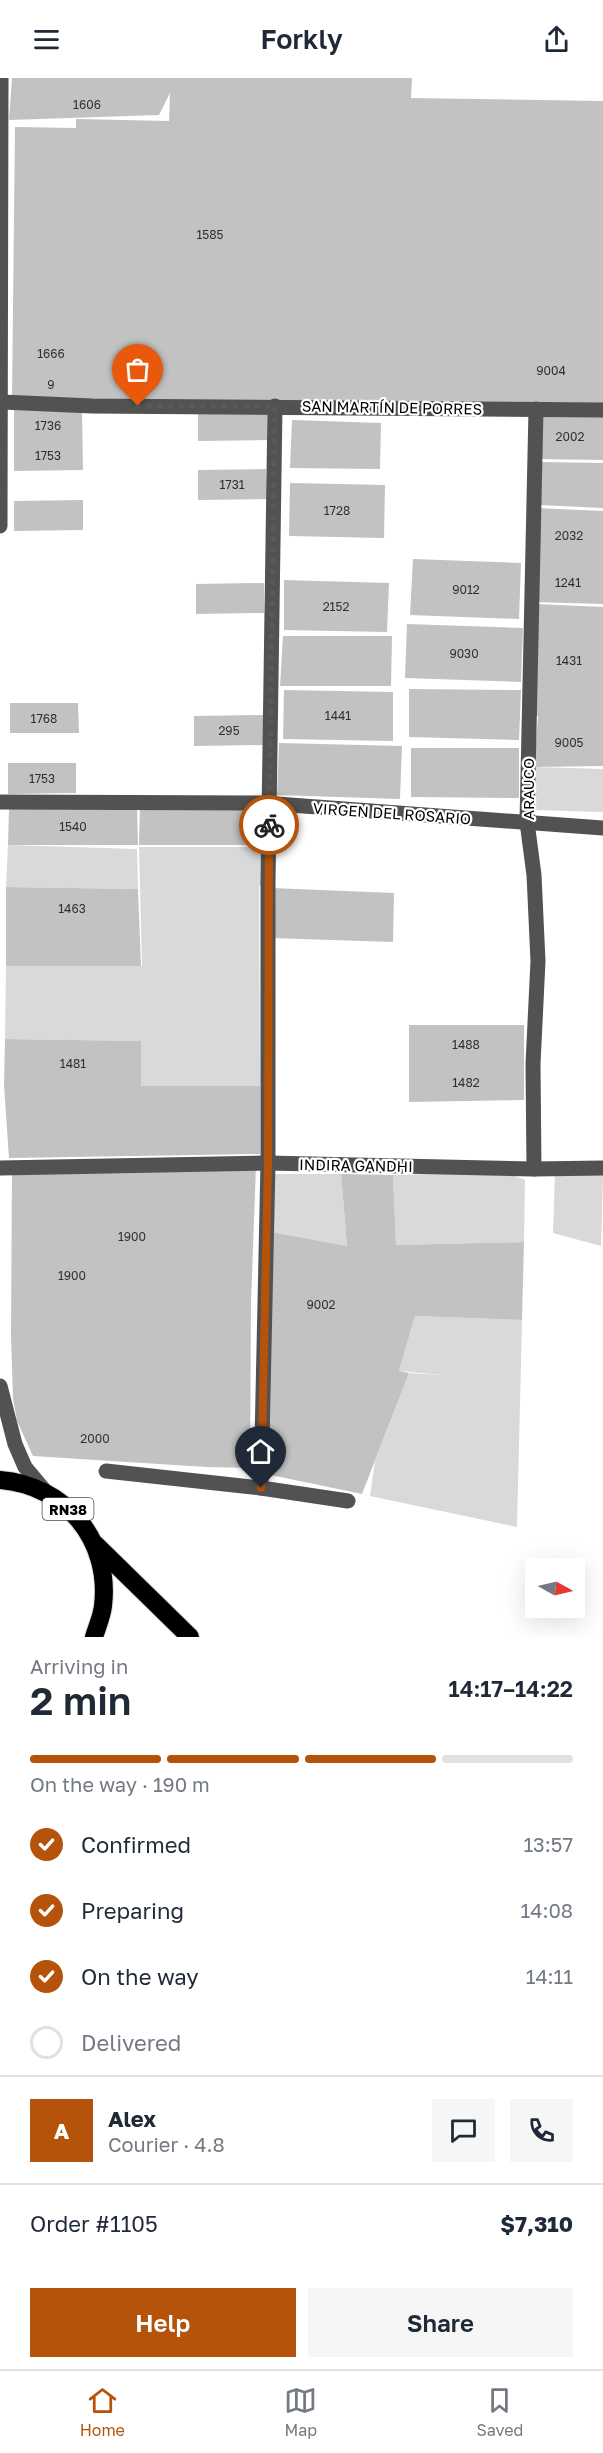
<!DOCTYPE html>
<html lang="en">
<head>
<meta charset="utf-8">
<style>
  body { margin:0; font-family:"Golos Text",sans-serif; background:#f6f6f7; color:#1f2937; height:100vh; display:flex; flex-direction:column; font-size:22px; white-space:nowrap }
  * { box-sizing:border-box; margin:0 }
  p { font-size:20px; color:#747a83 }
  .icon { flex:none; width:33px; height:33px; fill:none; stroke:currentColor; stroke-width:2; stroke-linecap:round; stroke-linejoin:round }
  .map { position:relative; height:1559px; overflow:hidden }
  .sheet { display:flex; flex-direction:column; background:#fff; flex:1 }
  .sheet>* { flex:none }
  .needle { width:39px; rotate:98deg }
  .tools { position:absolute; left:525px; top:1480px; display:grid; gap:12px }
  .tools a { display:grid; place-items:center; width:60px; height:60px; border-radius:0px; background:#fff; box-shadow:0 6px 24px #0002; font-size:30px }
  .pin { position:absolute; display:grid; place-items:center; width:51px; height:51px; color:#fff; margin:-62px -26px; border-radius:50% 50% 50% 0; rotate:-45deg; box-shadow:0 0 6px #0007 }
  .pin .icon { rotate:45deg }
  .courier { position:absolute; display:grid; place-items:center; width:60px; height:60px; margin:-30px; border:4px solid #b45309; border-radius:50%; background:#fff; color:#222; box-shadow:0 2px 8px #0007 }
  .head em { font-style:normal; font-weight:600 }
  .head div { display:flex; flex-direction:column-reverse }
  .head { display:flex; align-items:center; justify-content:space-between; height:102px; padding:0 30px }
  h1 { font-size:39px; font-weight:600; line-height:45px }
  .bar { display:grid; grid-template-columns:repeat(4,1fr); gap:9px 6px; align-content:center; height:72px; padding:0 30px }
  .bar i { height:8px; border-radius:4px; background:#e0e1e3 }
  .bar .active { background:#b45309 }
  .bar p { grid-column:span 4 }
  .line { display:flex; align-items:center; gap:15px; padding:0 30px; border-top:2px solid #e0e1e3 }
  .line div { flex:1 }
  .round { display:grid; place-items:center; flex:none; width:63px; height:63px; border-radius:0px; background:#f6f6f7 }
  ol { padding:0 30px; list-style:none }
  li { display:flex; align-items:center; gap:18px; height:66px }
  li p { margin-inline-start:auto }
  li .icon { padding:6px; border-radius:50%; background:#b45309; color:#fff; stroke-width:4 }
  li:last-child { color:#747a83 }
  li i { width:33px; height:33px; border:3px solid #e0e1e3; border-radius:50% }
  .button { display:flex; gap:12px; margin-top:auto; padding:12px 30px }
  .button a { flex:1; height:69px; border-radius:0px; background:#b45309; color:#fff; font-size:24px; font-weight:600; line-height:69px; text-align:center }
  .button a+a { background:#f6f6f7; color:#1f2937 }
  header { display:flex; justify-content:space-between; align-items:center; height:78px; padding:0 30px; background:#fff; font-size:27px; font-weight:600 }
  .tabs { display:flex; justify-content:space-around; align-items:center; height:84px; border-top:2px solid #e0e1e3; background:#fff; font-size:16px; color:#747a83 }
  .tabs a { display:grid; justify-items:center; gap:3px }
  .tabs .active { color:#b45309 }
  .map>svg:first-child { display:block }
  .green { fill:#d9d9d9 }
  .building { fill:#c2c2c2 }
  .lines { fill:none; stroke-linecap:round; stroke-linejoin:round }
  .highway-casing { stroke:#dbdbdb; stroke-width:20 }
  .minor { stroke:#525252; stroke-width:15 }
  .highway { stroke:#000; stroke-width:18 }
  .done { stroke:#595959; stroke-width:6; stroke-dasharray:0 10.8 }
  .route { stroke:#b45309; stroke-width:8 }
  .labels { text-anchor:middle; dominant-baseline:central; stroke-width:4.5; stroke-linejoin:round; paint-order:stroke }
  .number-label { font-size:12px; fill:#303030 }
  .shield { fill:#fff; stroke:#4c4c4c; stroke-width:1.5 }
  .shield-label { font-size:14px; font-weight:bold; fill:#000 }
  .street-label { font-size:15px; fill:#000; stroke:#fff }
</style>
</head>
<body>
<header><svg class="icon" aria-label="menu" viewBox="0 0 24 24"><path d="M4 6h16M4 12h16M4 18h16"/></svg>Forkly<svg class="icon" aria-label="share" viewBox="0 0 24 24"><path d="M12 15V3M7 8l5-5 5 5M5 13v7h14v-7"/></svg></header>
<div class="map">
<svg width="603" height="1559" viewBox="0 0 603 1559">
  <rect width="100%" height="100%" fill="#fff"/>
  <g class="green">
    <path d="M534,689L603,691V734L532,732Z"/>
    <path d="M8,767L137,771L138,811L6,809Z"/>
    <path d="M139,769H265V808H259L260,1008H141L140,963L5,961L6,888H142Z"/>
    <path d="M503,1094L525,1102L524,1164L396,1167L393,1097Z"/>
    <path d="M555,1095L603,1096L601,1168L553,1155Z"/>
    <path d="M273,1096H341L347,1168L272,1154Z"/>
    <path d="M415,1238L522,1242L517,1449L370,1418L375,1383L409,1295L443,1297L399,1293Z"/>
  </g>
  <g class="building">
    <path d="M12,0H412L411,20L603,23V329L12,321L15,49L76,50V41L169,43L170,15L159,37L9,42Z"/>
    <path d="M14,332H82L83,392L14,393Z"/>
    <path d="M198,334H267V362L198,363Z"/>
    <path d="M538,334H603V382L537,381Z"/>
    <path d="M292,342L381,345L380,391L290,390Z"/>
    <path d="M538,384L603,385V430L538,427Z"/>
    <path d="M266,391L267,421L198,422V392Z"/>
    <path d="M290,405L385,407L384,460L289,458Z"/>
    <path d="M83,422V452L14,453V423Z"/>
    <path d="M536,430L603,433V526L533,524Z"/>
    <path d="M413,481L521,485L519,541L410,537Z"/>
    <path d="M284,502L389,505L387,554L284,552Z"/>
    <path d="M264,505V535L196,536V506Z"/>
    <path d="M536,526L603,529V688L534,689L538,638L535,637Z"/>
    <path d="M407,546L523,550L521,604L405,600Z"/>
    <path d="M283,558H392L391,608H280Z"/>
    <path d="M409,611L521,612L519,662L409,659Z"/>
    <path d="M284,612L393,614V663L283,661Z"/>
    <path d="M10,625H78L79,655H10Z"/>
    <path d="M263,637V667L194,668V638Z"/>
    <path d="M279,665L402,668L400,721L277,717Z"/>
    <path d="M411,670H519V720L411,719Z"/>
    <path d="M8,685H76V715L8,716Z"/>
    <path d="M137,727L138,767H8L9,730Z"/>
    <path d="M140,727L264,729L265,767H139Z"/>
    <path d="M6,809L138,811L141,888H6Z"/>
    <path d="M272,810L394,815L393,864L271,860Z"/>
    <path d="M409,947H524V1022L409,1024Z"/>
    <path d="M5,961L141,963V1008H260V1076L9,1080L4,1007Z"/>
    <path d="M256,1087L251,1225L250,1390L206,1389L33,1378L17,1343L13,1320L11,1258L12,1091Z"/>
    <path d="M341,1096L393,1097L396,1167L524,1164L522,1242L415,1238L399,1293L409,1295L362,1416L266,1396L272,1154L347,1168Z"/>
  </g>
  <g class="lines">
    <g class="highway-casing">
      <g id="highway">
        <path d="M0,1402C65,1407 111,1462 103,1528C102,1538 97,1549 94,1559"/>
        <path d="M95,1466L190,1559"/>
      </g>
    </g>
    <g class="minor">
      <path d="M2,324L92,328L603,332"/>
      <path d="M0,448L1,0"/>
      <path d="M0,724L263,725L603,750"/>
      <path d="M0,1090L268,1085L534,1091L603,1090"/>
      <path d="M534,1091L533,986L538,883L534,797L527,744L536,331"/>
      <path d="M0,1308L15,1366L25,1389L46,1414"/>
      <path d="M106,1393L261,1410L348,1423"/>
      <path d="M261,1410L268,1085V806L275,328"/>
    </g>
    <use href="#highway" class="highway"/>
  </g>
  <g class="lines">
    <path class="done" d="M138,328H275L269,747"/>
    <path class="route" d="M261,1410L268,1085L269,747"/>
  </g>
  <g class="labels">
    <g class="number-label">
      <text x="87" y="26">1606</text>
      <text x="210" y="156">1585</text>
      <text x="51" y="275">1666</text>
      <text x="551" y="292">9004</text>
      <text x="51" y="306">9</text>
      <text x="48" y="347">1736</text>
      <text x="570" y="358">2002</text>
      <text x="48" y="377">1753</text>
      <text x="232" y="406">1731</text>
      <text x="337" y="432">1728</text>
      <text x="569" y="457">2032</text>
      <text x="568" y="504">1241</text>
      <text x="466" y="511">9012</text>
      <text x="336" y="528">2152</text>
      <text x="464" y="575">9030</text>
      <text x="569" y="582">1431</text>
      <text x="338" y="637">1441</text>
      <text x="44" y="640">1768</text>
      <text x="229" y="652">295</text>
      <text x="569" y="664">9005</text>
      <text x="42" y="700">1753</text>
      <text x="73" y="748">1540</text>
      <text x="72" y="830">1463</text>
      <text x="466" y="966">1488</text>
      <text x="73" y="985">1481</text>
      <text x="466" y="1004">1482</text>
      <text x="132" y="1158">1900</text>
      <text x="72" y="1197">1900</text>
      <text x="321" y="1226">9002</text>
      <text x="95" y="1360">2000</text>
    </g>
    <rect class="shield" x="42.5" y="1420" width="51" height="22" rx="4.5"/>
    <g class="shield-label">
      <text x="68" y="1431">RN38</text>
    </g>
    <g class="street-label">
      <text transform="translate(392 329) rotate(1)">SAN MARTÍN DE PORRES</text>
      <text transform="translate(528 711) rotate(-90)">ARAUCO</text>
      <text transform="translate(392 735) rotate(4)">VIRGEN DEL ROSARIO</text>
      <text transform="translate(356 1087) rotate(1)">INDIRA GANDHI</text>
    </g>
  </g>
</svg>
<div class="tools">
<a><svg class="needle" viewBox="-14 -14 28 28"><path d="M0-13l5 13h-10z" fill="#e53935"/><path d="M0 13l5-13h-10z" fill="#747a83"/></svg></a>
</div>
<div class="pin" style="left:138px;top:328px;background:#ea580c"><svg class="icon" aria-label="bag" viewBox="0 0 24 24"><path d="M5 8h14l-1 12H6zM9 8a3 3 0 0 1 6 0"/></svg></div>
<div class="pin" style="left:261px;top:1410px;background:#1f2937"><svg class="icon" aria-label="home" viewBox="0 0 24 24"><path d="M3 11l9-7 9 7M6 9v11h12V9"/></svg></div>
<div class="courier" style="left:269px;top:747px"><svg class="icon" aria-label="bike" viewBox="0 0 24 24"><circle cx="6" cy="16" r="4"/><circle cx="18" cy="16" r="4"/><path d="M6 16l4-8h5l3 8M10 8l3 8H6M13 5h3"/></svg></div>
</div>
<section class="sheet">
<div class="head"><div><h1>2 min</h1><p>Arriving in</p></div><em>14:17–14:22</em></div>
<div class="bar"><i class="active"></i><i class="active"></i><i class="active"></i><i></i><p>On the way · 190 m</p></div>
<ol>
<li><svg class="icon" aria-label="check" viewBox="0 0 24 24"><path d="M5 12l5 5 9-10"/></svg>Confirmed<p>13:57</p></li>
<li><svg class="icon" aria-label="check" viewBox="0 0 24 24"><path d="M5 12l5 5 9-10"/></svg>Preparing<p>14:08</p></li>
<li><svg class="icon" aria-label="check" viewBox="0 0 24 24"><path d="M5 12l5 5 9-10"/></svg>On the way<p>14:11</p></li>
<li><i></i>Delivered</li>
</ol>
<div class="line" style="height:108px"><b class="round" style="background:#b45309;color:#fff">A</b><div><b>Alex</b><p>Courier · 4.8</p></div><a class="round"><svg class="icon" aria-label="chat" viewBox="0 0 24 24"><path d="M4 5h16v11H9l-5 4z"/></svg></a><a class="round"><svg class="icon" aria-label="phone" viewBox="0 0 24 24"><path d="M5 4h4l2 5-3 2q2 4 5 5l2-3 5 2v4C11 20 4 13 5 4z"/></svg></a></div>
<div class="line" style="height:78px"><div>Order #1105</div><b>$7,310</b></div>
<div class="button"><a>Help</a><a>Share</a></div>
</section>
<nav class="tabs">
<a class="active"><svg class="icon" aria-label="home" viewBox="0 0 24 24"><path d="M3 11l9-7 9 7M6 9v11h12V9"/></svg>Home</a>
<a><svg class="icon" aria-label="map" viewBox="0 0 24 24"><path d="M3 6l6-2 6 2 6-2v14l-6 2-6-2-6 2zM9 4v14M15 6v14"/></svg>Map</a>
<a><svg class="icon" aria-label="saved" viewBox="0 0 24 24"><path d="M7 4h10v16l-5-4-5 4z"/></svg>Saved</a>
</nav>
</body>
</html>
